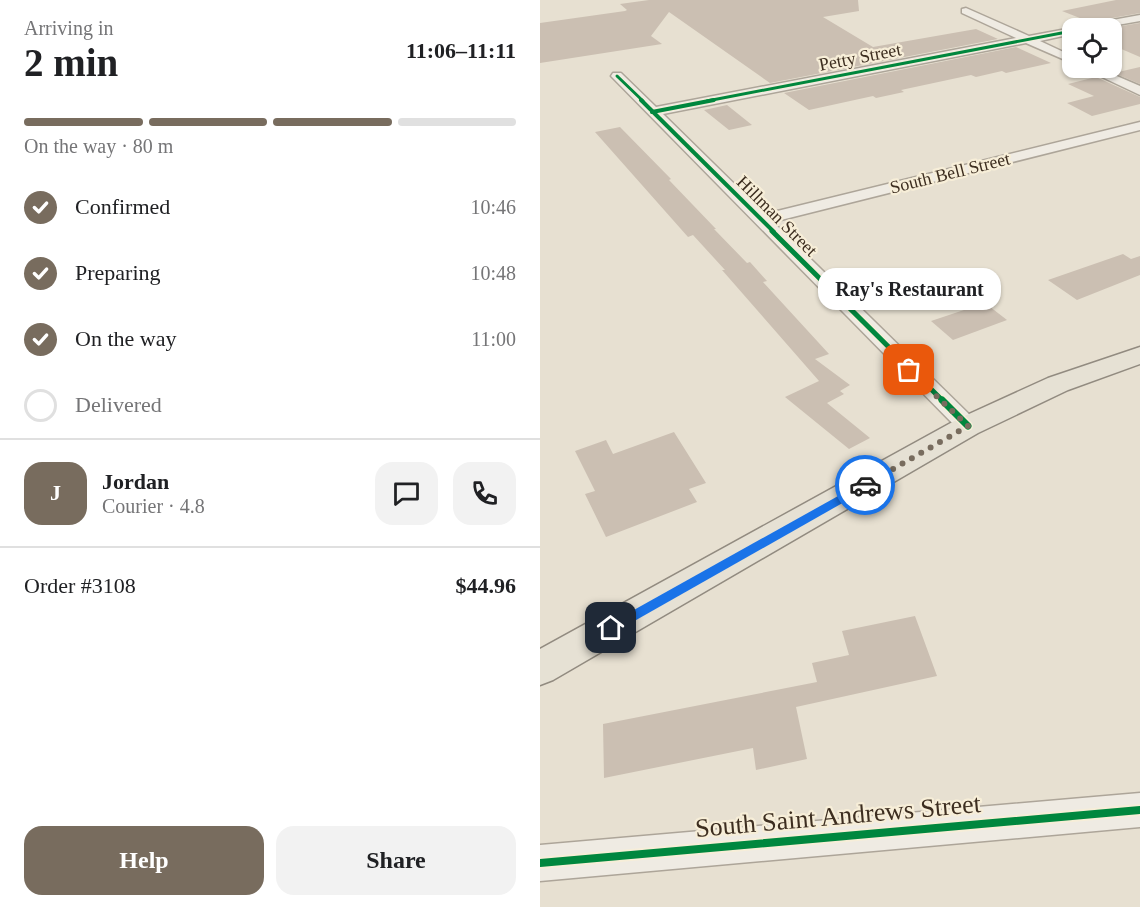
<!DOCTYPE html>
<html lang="en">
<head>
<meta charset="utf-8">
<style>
  body { margin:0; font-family:"Times New Roman",serif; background:#f2f2f2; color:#202124; height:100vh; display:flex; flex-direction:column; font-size:22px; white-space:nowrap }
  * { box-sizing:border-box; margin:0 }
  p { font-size:20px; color:#757577 }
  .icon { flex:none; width:33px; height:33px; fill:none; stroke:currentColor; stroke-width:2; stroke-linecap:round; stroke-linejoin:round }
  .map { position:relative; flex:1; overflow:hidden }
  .details { display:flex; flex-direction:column; background:#fff; width:540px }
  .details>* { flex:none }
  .tools { position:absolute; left:522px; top:18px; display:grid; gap:12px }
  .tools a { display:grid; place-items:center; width:60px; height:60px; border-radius:12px; background:#fff; box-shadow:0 2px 4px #0004; font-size:30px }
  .pin { position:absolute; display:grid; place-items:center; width:51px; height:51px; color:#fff; margin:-26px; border-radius:12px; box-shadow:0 3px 9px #0006 }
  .courier { position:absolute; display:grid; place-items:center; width:60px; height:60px; margin:-30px; border:4px solid #1a73e8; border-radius:50%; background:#fff; color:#222; box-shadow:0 2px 8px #0007 }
  .bubble { position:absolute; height:42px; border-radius:18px; background:#fff; box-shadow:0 2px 4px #0004; font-size:20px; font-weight:700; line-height:42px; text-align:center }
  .overview em { font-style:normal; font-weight:700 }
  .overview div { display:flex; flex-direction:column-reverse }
  .overview { display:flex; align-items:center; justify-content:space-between; height:102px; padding:0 24px }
  h1 { font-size:39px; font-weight:700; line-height:45px }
  .bar { display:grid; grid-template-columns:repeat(4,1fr); gap:9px 6px; align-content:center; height:72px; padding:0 24px }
  .bar i { height:8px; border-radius:4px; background:#e0e0e0 }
  .bar .selected { background:#786c5e }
  .bar p { grid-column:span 4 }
  .line { display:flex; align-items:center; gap:15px; padding:0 24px; border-top:2px solid #e0e0e0 }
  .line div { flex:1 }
  .round { display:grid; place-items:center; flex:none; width:63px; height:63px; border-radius:18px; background:#f2f2f2 }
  ol { padding:0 24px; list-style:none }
  li { display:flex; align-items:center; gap:18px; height:66px }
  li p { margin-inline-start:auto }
  li .icon { padding:6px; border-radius:50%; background:#786c5e; color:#fff; stroke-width:4 }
  li:last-child { color:#757577 }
  li i { width:33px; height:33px; border:3px solid #e0e0e0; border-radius:50% }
  .cta { display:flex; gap:12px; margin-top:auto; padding:12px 24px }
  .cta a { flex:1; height:69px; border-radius:18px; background:#786c5e; color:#fff; font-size:24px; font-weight:700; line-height:69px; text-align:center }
  .cta a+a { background:#f2f2f2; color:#202124 }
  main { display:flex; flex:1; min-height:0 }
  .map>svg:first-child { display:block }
  .building { fill:#cbbfb2 }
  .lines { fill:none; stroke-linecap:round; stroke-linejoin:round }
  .minor-casing { stroke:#ada599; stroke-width:3 }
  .major-casing { stroke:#928b80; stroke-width:3 }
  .minor { fill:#efebe3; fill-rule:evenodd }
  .major { fill:#e6e1d4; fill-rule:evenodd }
  .cycleway-far4-casing { stroke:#f7eed8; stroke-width:4.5 }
  .cycleway-far3-casing { stroke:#f7eed8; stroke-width:6 }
  .cycleway-far2-casing { stroke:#f7eed8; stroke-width:8 }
  .cycleway-far1-casing { stroke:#f7eed8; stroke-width:10 }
  .cycleway-casing { stroke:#f7eed8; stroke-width:12 }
  .cycleway-far4 { stroke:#00873e; stroke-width:3 }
  .cycleway-far3 { stroke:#00873e; stroke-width:4 }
  .cycleway-far2 { stroke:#00873e; stroke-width:5 }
  .cycleway-far1 { stroke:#00873e; stroke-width:7 }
  .cycleway { stroke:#00873e; stroke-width:8 }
  .route { fill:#1a73e8 }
  .done { stroke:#786c5e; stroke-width:6; stroke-dasharray:0 10.8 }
  .labels { text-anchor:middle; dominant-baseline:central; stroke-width:4.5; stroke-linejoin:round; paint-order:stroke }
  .far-street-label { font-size:18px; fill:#3d2e20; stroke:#f7eed8 }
  .near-street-label { font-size:26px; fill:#3d2e20; stroke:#f7eed8 }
</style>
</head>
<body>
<main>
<section class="details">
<div class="overview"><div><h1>2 min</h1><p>Arriving in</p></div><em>11:06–11:11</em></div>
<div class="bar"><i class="selected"></i><i class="selected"></i><i class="selected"></i><i></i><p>On the way · 80 m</p></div>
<ol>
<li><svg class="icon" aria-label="check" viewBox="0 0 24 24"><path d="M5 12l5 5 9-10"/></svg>Confirmed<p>10:46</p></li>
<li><svg class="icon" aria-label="check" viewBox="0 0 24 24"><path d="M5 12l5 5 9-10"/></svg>Preparing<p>10:48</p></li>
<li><svg class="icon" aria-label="check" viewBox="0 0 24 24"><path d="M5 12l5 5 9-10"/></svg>On the way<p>11:00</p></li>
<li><i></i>Delivered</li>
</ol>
<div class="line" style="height:108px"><b class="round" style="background:#786c5e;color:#fff">J</b><div><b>Jordan</b><p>Courier · 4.8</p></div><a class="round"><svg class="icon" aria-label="chat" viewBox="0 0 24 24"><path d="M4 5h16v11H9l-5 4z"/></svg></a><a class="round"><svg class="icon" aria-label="phone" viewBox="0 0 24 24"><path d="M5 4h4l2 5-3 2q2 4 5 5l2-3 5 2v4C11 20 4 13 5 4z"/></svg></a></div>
<div class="line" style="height:78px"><div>Order #3108</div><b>$44.96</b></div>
<div class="cta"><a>Help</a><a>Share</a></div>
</section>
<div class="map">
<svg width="600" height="907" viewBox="0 0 600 907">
  <rect width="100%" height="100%" fill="#e7e0d1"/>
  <g class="building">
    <path d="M109,0H318L319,11L283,17L333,47L436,29L458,39L230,83L129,12L111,36L122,44L0,63V23L85,11L87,10L80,4Z"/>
    <path d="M576,0H600V13L550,22L522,11Z"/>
    <path d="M600,23V57L572,45L570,28Z"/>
    <path d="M476,47L511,63L466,73L462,71L436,77L431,75L361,90L364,92L336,98L333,96L269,110L244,93Z"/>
    <path d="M600,67V84L574,73Z"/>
    <path d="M556,77L600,97V104L552,116L527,103L554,96L528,84Z"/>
    <path d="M187,105L212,125L189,130L164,110Z"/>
    <path d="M80,127L131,179L129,180L176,229H174L207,263L210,262L227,281L223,282L289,354L275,359L310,385L300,391L304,394L287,403L330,438L309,449L245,397L279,381L182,270H185L153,235L148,237L55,132Z"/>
    <path d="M583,254L591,259L600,256V275L537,300L508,280Z"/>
    <path d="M445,303L467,320L413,340L391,321Z"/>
    <path d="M134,432L166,483L149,489L157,502L66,537L45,494L55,491L35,451L66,440L73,454Z"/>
    <path d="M375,616L397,676L256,707L267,759L216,770L213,748L64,778L63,724L277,682L272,663L309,655L302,631Z"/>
  </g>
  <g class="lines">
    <g class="minor-casing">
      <g id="minor">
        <path d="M426,8L489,36L532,28H535H532V34L500,41L532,56V63L486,43L123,114L225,214L600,122V130L233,222L436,421L440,426L436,431L428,434L420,431L71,76L73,73H81L116,107L476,38L422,13V9Z"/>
        <path d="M600,15V21L560,28H539L545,25Z"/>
        <path d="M543,68H558L600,86V95Z"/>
        <path d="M600,793V827L0,881V845Z"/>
      </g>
    </g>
    <g class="major-casing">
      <path id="major" d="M600,347V364L528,390L438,433L13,680L0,685V649L418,419L508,378Z"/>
    </g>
    <use href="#minor" class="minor"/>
    <use href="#major" class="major"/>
    <g class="cycleway-far4-casing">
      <g id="cycleway-far4">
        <path d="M77,76L103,101"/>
        <path d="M167,101L532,31"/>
      </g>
    </g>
    <g class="cycleway-far3-casing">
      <g id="cycleway-far3">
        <path d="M101,100L234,232"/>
        <path d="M112,112L174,100"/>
      </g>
    </g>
    <g class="cycleway-far2-casing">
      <path id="cycleway-far2" d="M232,231L404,402"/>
    </g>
    <g class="cycleway-far1-casing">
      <path id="cycleway-far1" d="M402,400L428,426"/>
    </g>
    <g class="cycleway-casing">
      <path id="cycleway" d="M0,863L600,810"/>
    </g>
    <use href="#cycleway-far4" class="cycleway-far4"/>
    <use href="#cycleway-far3" class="cycleway-far3"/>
    <use href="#cycleway-far2" class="cycleway-far2"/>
    <use href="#cycleway-far1" class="cycleway-far1"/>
    <use href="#cycleway" class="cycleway"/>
  </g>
  <path class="route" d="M325,481L329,483V488L75,632H67V625Z"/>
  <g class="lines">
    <path class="done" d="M325,485L428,426L369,370"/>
  </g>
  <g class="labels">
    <g class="far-street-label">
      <text transform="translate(320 57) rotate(-11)">Petty Street</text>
      <text transform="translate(410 173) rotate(-14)">South Bell Street</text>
      <text transform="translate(237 216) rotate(45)">Hillman Street</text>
    </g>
    <g class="near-street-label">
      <text transform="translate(298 816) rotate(-5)">South Saint Andrews Street</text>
    </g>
  </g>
</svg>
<div class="tools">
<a><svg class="icon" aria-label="locate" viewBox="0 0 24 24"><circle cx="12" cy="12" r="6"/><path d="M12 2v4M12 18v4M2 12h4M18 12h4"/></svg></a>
</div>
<div class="pin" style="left:369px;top:370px;background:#ea580c"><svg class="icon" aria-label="bag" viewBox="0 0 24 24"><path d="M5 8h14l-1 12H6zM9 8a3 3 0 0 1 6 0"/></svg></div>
<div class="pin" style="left:71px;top:628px;background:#1f2937"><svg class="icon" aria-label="home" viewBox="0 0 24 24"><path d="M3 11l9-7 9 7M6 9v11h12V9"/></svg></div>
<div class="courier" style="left:325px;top:485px"><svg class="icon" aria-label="car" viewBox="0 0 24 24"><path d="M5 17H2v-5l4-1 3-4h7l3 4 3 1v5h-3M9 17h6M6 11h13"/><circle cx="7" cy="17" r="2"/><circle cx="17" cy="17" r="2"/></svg></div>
<div class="bubble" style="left:278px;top:268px;width:183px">Ray's Restaurant</div>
</div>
</main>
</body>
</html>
